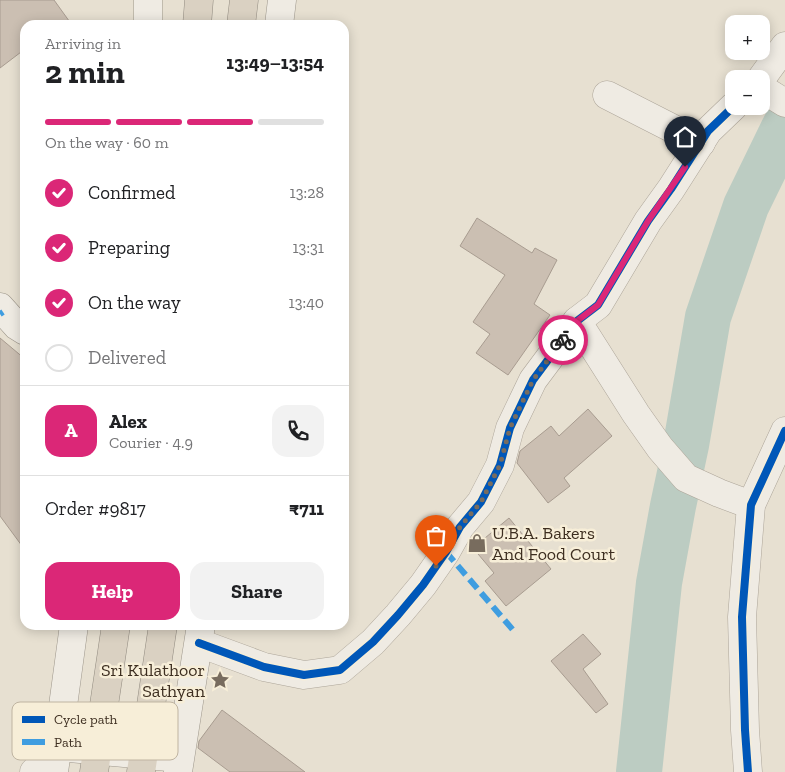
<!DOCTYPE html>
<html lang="en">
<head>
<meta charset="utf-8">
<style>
  body { margin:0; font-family:"Zilla Slab",serif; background:#f2f2f2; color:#202124; height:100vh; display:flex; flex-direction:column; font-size:19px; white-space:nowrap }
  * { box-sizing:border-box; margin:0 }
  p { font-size:16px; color:#757577 }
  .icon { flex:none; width:28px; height:28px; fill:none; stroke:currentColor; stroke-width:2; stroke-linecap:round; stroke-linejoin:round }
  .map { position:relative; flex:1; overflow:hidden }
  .sheet { position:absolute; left:20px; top:20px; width:329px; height:610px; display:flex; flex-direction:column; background:#fff; border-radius:15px; box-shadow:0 2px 12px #0003 }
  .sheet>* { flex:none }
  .tools { position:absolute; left:725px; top:15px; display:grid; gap:10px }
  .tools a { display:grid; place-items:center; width:45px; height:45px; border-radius:10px; background:#fff; box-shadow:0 2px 12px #0003; font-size:25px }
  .pin { position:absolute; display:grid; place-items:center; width:42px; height:42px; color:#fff; margin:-51px -21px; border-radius:50% 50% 50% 0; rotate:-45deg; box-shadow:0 0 5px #0007 }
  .pin .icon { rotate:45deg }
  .courier { position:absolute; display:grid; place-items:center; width:50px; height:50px; margin:-25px; border:4px solid #db2777; border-radius:50%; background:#fff; color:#222; box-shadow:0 1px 6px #0007 }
  .summary em { font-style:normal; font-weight:800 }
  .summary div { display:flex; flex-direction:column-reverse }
  .summary { display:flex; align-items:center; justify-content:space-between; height:85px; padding:0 25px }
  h1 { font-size:32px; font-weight:800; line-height:38px }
  .bar { display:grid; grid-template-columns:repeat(4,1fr); gap:8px 5px; align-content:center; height:60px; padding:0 25px }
  .bar i { height:6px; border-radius:4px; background:#e0e0e0 }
  .bar .selected { background:#db2777 }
  .bar p { grid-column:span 4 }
  .line { display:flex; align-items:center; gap:12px; padding:0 25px; border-top:1px solid #e0e0e0 }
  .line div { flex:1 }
  .round { display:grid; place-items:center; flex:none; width:52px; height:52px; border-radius:15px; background:#f2f2f2 }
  ol { padding:0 25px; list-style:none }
  li { display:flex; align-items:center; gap:15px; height:55px }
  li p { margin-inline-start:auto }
  li .icon { padding:5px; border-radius:50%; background:#db2777; color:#fff; stroke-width:4 }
  li:last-child { color:#757577 }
  li i { width:28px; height:28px; border:2px solid #e0e0e0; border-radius:50% }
  .primary-button { display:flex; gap:10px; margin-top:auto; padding:10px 25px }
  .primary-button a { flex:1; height:58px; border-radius:15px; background:#db2777; color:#fff; font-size:20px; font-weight:800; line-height:58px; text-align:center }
  .primary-button a+a { background:#f2f2f2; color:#202124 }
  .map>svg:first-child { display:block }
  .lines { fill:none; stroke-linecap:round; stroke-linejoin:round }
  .river { stroke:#bcccc2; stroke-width:46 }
  .building { fill:#cbbfb2; stroke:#a89c90 }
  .street-casing { stroke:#ada599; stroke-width:29 }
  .secondary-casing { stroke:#9c958a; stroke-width:29 }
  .highway-casing { stroke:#928b80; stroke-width:29 }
  .street { stroke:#efebe3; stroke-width:28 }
  .secondary { stroke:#efebe3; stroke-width:28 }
  .highway { stroke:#dad1c2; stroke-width:28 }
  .quiet { stroke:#3f9de0; stroke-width:6; stroke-dasharray:12 6; stroke-linecap:butt }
  .cycleway-casing { stroke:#f7eed8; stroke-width:11 }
  .cycleway { stroke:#0057b8; stroke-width:8 }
  .done { stroke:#786c5e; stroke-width:5; stroke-dasharray:0 9 }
  .route { stroke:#db2777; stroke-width:6 }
  .labels { text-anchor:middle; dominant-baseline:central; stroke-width:5; stroke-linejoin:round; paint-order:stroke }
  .poi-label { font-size:18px; fill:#3d2e20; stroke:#f7eed8; text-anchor:start }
  .key { fill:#f7eed8; stroke:#bfb4a1; stroke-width:1 }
  .key-label { font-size:14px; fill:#3d2e20 }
</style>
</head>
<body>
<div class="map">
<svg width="785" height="772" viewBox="0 0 785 772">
  <rect width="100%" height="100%" fill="#e7e0d1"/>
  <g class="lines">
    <path class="river" d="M639,772L659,583L673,506L686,445L708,317L746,206L785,126"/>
  </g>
  <g class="building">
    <path d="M0,0H54L72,25H25V49L0,68Z"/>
    <path d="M477,218L532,253L535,248L557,260L534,304L550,315L508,375L476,353L490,334L473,322L505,275L460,246Z"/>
    <path d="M0,338L25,359V550L0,516Z"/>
    <path d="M588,409L612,436L564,478L570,486L548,503L517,463L520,451L551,426L559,436Z"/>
    <path d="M509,518L551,569L506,606L485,581L494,573L473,548Z"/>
    <path d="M583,634L601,654L583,669L608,704L596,713L551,661Z"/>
    <path d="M222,710L305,772H230L198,748L199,741Z"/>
  </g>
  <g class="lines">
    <g class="street-casing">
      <g id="street">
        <path d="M761,79L785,46"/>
        <path d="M761,88L785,103"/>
        <path d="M607,95L701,143"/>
        <path d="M577,321L636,414L660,448L686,478L719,493L751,505"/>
        <path d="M199,643L264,667L304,675L340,670L373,642L398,615L423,585L446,552L460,527L481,502L500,465L510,428L533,380L577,321L598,305L648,221L671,189L708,131L734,106"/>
        <path d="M34,772L58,747"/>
        <path d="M748,772L745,730L742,617L751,505L785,431"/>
      </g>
    </g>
    <g class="secondary-casing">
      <g id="secondary">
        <path d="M148,25V0"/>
        <path d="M279,25L282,0"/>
        <path d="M0,307L17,326L25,331"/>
        <path d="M58,747L179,758"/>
        <path d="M54,772L74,625"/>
        <path d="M178,772L201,625"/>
      </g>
    </g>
    <g class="highway-casing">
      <g id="highway">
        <path d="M197,25L199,0"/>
        <path d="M241,25L244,0"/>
        <path d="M94,772L116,625"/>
        <path d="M141,772L163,625"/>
      </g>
    </g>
    <use href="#street" class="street"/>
    <use href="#secondary" class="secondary"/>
    <use href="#highway" class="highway"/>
    <g class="quiet">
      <path d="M0,314L3,312"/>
      <path d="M446,552L513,630"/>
    </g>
    <g class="cycleway-casing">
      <g id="cycleway">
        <path d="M199,643L264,667L304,675L340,670L373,642L398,615L423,585L446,552L460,527L481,502L500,465L510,428L533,380L577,321L598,305L648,221L671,189L708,131L734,106"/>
        <path d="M748,772L745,730L742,617L751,505L785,431"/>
      </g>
    </g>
    <use href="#cycleway" class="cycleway"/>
  </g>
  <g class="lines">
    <path class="done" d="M436,566L460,527L481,502L500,465L510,428L533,380L563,340"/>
    <path class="route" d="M563,340L577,321L598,305L648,221L685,167"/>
  </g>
  <defs>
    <g id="shop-bare" transform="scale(1.5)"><path d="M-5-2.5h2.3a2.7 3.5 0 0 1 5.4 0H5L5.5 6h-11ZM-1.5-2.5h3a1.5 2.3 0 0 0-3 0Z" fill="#786c5e" stroke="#f7eed8" stroke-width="2.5" paint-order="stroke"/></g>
    <g id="sight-bare" transform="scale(1.5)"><path d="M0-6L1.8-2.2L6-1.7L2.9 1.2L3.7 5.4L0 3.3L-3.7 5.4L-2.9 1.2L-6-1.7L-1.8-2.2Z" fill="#786c5e" stroke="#f7eed8" stroke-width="2.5" paint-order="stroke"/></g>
  </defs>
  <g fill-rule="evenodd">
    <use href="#shop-bare" x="477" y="543"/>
    <use href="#sight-bare" x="220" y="680"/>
  </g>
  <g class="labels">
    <g class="poi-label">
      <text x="492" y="533">U.B.A. Bakers<tspan x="492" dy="21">And Food Court</tspan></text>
      <text x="205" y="670" text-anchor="end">Sri Kulathoor<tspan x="205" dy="21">Sathyan</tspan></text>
    </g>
  </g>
  <rect x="12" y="702" width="166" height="58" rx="8" class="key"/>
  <rect x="22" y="716" width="23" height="7" fill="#0057b8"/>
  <rect x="22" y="739" width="23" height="6" fill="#3f9de0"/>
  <g class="key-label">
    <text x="54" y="724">Cycle path</text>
    <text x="54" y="747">Path</text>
  </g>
</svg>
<div class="tools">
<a>+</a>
<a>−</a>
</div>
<div class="pin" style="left:436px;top:566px;background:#ea580c"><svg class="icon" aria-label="bag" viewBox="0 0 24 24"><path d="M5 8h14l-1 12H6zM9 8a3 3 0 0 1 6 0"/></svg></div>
<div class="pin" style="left:685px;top:167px;background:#1f2937"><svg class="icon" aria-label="home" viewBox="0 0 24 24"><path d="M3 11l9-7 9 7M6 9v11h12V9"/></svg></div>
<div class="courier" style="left:563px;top:340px"><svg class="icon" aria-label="bike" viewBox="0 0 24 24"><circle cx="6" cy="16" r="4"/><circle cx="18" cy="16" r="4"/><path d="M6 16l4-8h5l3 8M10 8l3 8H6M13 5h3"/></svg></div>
<section class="sheet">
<div class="summary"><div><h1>2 min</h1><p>Arriving in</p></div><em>13:49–13:54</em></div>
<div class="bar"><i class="selected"></i><i class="selected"></i><i class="selected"></i><i></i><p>On the way · 60 m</p></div>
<ol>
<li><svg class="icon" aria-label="check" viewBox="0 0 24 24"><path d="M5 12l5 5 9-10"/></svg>Confirmed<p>13:28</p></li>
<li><svg class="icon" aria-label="check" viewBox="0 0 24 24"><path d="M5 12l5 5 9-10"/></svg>Preparing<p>13:31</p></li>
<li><svg class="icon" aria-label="check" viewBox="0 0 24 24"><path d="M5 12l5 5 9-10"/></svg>On the way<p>13:40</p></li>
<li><i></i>Delivered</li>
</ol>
<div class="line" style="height:90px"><b class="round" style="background:#db2777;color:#fff">A</b><div><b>Alex</b><p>Courier · 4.9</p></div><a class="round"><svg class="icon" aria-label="phone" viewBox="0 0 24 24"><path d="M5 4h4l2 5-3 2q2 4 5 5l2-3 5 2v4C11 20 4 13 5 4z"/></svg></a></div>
<div class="line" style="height:65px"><div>Order #9817</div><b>₹711</b></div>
<div class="primary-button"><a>Help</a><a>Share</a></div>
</section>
</div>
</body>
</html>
